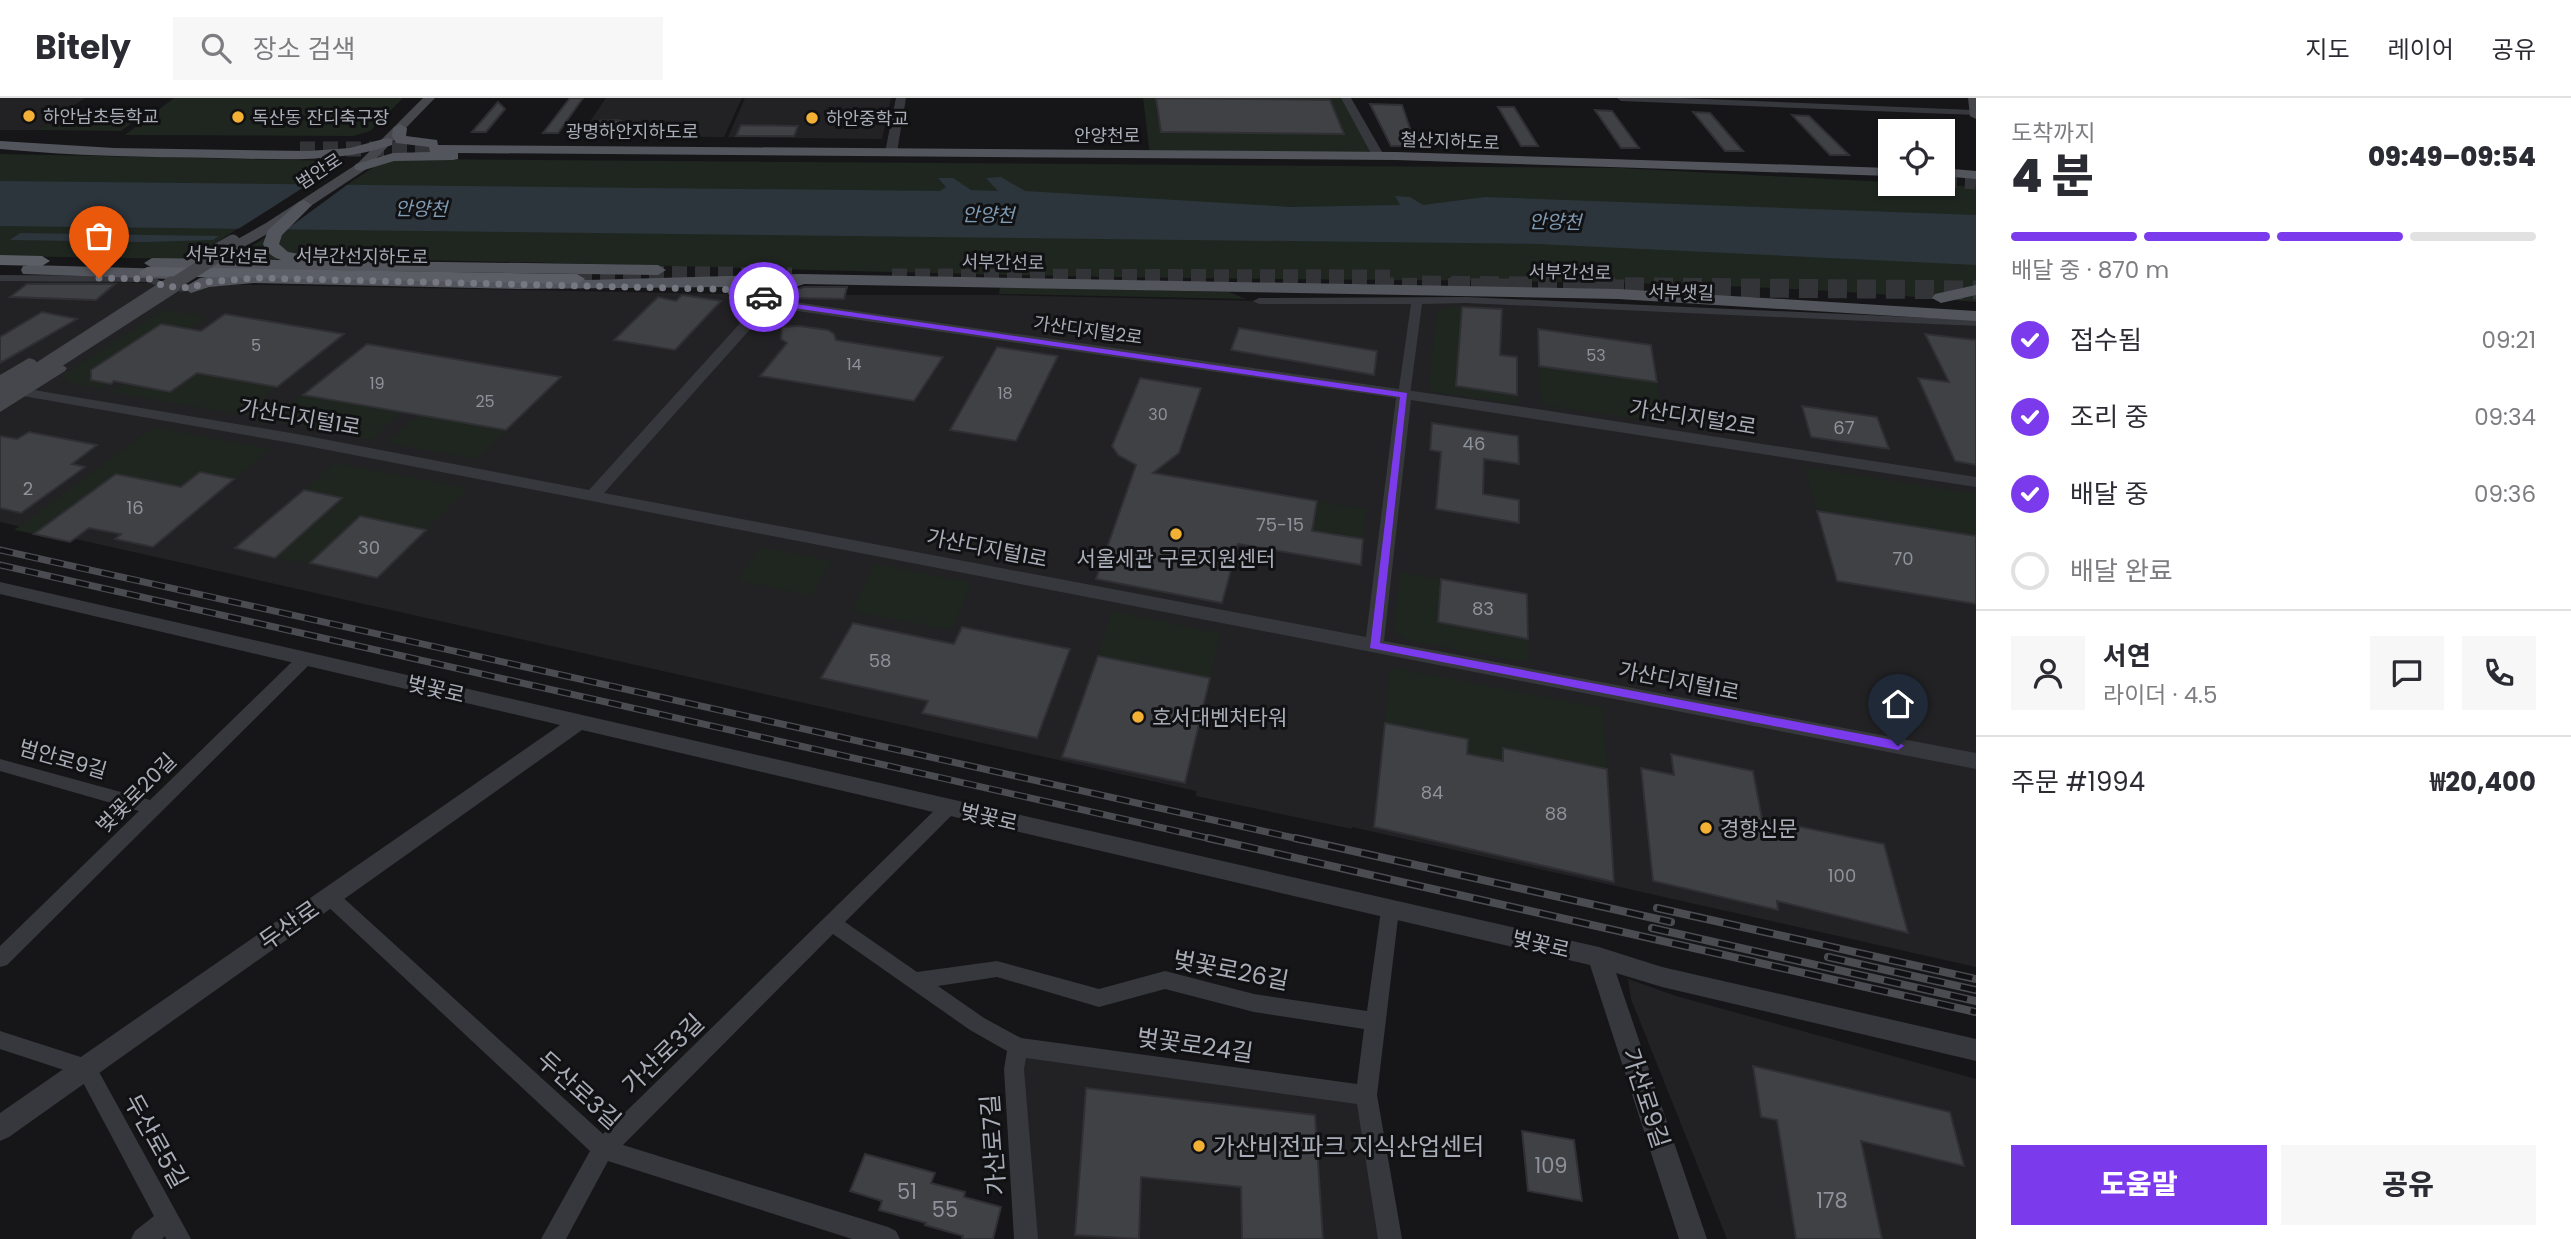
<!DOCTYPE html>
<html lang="ko">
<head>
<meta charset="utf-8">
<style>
  body { margin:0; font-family:Poppins,"Noto Sans KR",sans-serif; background:#f7f7f7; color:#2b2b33; height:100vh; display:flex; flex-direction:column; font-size:26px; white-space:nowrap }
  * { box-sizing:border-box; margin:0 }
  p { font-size:23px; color:#7c7c81 }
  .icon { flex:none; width:38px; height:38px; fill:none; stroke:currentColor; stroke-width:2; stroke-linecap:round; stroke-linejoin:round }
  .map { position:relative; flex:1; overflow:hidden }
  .details { display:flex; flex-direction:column; background:#fff; width:595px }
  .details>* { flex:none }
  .fabs { position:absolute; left:1878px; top:21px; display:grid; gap:14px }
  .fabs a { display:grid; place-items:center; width:77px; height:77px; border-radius:0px; background:#fff; box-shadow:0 2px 5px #0004; font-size:35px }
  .pin { position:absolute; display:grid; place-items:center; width:60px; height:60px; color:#fff; margin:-72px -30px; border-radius:50% 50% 50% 0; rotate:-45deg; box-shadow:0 0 7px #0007 }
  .pin .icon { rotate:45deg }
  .courier { position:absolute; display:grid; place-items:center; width:70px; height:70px; margin:-35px; border:5px solid #7c3aed; border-radius:50%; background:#fff; color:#222; box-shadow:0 2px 9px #0007 }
  .overview em { font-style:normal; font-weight:800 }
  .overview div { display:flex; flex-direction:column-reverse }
  .overview { display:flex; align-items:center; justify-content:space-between; height:119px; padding:0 35px }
  h1 { font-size:46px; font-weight:800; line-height:52px }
  .bar { display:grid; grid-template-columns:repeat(4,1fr); gap:10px 7px; align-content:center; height:84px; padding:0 35px }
  .bar i { height:9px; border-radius:5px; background:#e1e1e2 }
  .bar .on { background:#7c3aed }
  .bar p { grid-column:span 4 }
  .line { display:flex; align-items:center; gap:18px; padding:0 35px; border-top:2px solid #e1e1e2 }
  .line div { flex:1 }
  .round { display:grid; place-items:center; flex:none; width:74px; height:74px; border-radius:0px; background:#f7f7f7 }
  ol { padding:0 35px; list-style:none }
  li { display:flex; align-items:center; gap:21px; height:77px }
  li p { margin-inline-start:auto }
  li .icon { padding:7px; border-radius:50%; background:#7c3aed; color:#fff; stroke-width:4 }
  li:last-child { color:#7c7c81 }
  li i { width:38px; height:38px; border:4px solid #e1e1e2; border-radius:50% }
  .cta { display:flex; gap:14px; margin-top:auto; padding:14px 35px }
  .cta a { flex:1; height:80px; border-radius:0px; background:#7c3aed; color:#fff; font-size:28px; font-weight:800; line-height:80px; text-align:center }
  .cta a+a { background:#f7f7f7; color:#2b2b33 }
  header { display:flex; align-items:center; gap:42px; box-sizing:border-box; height:98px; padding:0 35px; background:#fff; border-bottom:2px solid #e1e1e2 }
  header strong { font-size:33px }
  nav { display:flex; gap:38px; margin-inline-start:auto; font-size:24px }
  .search { width:490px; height:63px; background:#f7f7f7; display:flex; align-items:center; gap:18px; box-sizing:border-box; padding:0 24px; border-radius:0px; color:#7c7c81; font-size:26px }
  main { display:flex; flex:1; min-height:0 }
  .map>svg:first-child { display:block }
  .built { fill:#222225 }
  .green { fill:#1e261f }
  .water { fill:#2c353c }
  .pier { fill:#161618 }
  .building { fill:#404145; stroke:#303034; stroke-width:2 }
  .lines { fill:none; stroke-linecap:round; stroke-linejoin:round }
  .primary-tunnel { stroke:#333438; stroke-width:15; stroke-dasharray:15 8; stroke-linecap:butt }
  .trunk-tunnel-far1 { stroke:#333438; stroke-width:15; stroke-dasharray:15 8; stroke-linecap:butt }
  .trunk-tunnel { stroke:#333438; stroke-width:19; stroke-dasharray:19 10; stroke-linecap:butt }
  .minor { fill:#37383d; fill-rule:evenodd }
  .tertiary { fill:#37383d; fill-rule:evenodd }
  .secondary { fill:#45474d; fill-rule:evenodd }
  .primary { fill:#53555c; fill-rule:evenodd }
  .trunk { fill:#5b5e65; fill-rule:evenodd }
  .rail-far1-casing { stroke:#4a4c52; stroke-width:7 }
  .rail-casing { stroke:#4a4c52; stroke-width:8 }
  .rail-far1 { stroke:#111113; stroke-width:4.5; stroke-dasharray:13; stroke-linecap:butt }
  .rail { stroke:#111113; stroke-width:5; stroke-dasharray:17; stroke-linecap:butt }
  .secondary-bridge-far1 { stroke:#45474d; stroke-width:13 }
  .secondary-bridge { stroke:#45474d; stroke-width:17 }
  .route { fill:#7c3aed }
  .done { stroke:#757880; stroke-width:7; stroke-dasharray:0 12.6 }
  .poi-dot { fill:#f2b134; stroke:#111113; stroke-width:2.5 }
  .labels { text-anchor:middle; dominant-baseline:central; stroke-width:6; stroke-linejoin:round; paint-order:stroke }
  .far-number-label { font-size:16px; fill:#8e929b }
  .far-poi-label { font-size:18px; fill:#a8adb8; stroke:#111113; text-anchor:start }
  .far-street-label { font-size:18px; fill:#a8adb8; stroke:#111113 }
  .number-label { font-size:18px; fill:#8e929b }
  .far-water-label { font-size:19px; font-style:italic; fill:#7f9bb3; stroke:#111113 }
  .street-label { font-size:21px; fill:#a8adb8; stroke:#111113 }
  .poi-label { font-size:21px; fill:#a8adb8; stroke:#111113; text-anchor:start }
  .near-number-label { font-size:21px; fill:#8e929b }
  .near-street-label { font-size:24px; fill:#a8adb8; stroke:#111113 }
  .near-poi-label { font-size:24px; fill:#a8adb8; stroke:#111113; text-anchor:start }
</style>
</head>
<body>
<header>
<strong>Bitely</strong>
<div class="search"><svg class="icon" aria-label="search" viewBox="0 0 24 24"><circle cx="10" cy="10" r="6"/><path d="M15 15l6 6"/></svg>장소 검색</div>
<nav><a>지도</a><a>레이어</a><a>공유</a></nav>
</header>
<main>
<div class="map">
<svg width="1976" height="1141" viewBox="0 0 1976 1141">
  <rect width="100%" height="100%" fill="#161618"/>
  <g class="built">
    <path d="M0,0H85L37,32H0Z"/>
    <path d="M606,0H742L724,39L580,38Z"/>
    <path d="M745,0H891L882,41L728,39Z"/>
    <path d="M0,182L783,197H995L1259,203L1529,205L1976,228V869L1352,729V731L1196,698V693L0,424Z"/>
    <path d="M1628,881L1676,898L1976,981V1141H1727L1631,901Z"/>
    <path d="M1018,949L1366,997L1390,1141H1034Z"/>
  </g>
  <g class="green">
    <path d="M174,0H403L370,33L353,38L125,37Z"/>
    <path d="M1143,0H1346L1379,59L1150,57Z"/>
    <path d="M62,15L144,16L121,33L37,32Z"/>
    <path d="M0,56L342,63L191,161L0,158Z"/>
    <path d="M396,61L1620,70L1962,88L1976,91V204C1714,179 1449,184 1186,180C892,176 598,164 304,160H279L275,163H229L374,69Z"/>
    <path d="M1000,189L1229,194L1246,201L999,196Z"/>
    <path d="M1449,208L1462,209L1456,288L1517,297V306L1430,293L1429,284L1437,213Z"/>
    <path d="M163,212L207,219L190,231L161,226L91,272V282L111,286L103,291L67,284L64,276Z"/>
    <path d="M1539,268L1657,284L1664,325L1541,307Z"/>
    <path d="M197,275L277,289L240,317L111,294L124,285L170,294Z"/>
    <path d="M303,297L401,315L371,342L271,322Z"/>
    <path d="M420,316L506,332L476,361L387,345Z"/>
    <path d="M154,329L270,351L234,381L200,374L181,389L116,376L34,436L14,432Z"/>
    <path d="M335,365L468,390L426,432L361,418L310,465L275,460L342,400L304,392Z"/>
    <path d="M1804,369L1976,396V438L1817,413Z"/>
    <path d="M1317,403L1366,411L1363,441L1312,433Z"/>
    <path d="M760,449L832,463L811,498L738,482Z"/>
    <path d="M876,466L972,485L951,532L850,513Z"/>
    <path d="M1400,474L1441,481L1438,524L1528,541V565L1406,542L1394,531Z"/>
    <path d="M1112,513L1220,535L1210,580L1098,558Z"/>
    <path d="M1390,569L1603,610L1607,671L1504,650L1503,663L1467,656L1468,641L1385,625Z"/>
  </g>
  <g class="water">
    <path d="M1001,79L1025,93L1291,109L1400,107L1395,98L1410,99L1423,107L1485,99L1976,117V167L1537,146L0,128V83L940,93L946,89L938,80H953L971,92L998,93L986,80Z"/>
    <path d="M20,135L219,138L213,142L147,144L10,142Z"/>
  </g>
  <path class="pier" d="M312,84H351L283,134L235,133Z"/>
  <g class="building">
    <path d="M570,0H583L558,35H543Z"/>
    <path d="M1156,0L1330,2L1344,36L1161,34Z"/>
    <path d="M498,4L505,11L486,34H472Z"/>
    <path d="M1370,6L1402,7L1416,48H1391Z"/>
    <path d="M1498,9H1514L1538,48H1521Z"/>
    <path d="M1595,12L1612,13L1639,50H1621Z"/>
    <path d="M1693,14L1710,15L1743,53H1725Z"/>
    <path d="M1792,17L1809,18L1849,57H1830Z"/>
    <path d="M617,22L621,23L612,38H586L596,23Z"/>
    <path d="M741,27L798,28L794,38H736Z"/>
    <path d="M27,186H115L96,202L10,199Z"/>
    <path d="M804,189H847L844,201L795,200L798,191Z"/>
    <path d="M682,197L721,203L675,252L614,242L658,199L676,203Z"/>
    <path d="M1462,209L1502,211L1500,257L1517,259V297L1456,288Z"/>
    <path d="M42,214L77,221L0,265V239Z"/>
    <path d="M225,216L344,236L277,289L197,275L170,294L114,283L111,286L91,282V272L161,226L201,233Z"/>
    <path d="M799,228L828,232L834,236L836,242L943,259L914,303L760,278L787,245L781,241L782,229Z"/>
    <path d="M1239,230L1377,253L1374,277L1231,252Z"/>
    <path d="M1538,231L1651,247L1657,284L1539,268Z"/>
    <path d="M1925,236L1976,242V367L1955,363L1918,280L1949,284Z"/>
    <path d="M367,246L478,265L561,279L506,332L303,297Z"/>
    <path d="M997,249L1058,258L1016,343L950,332Z"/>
    <path d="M1140,280L1201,290L1179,355L1153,375L1317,403L1312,433L1363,441L1361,467L1238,446L1222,505L1096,481L1136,367L1118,357L1112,348Z"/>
    <path d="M1802,308L1877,319L1889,351L1811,339Z"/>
    <path d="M1432,325L1518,338L1519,366L1484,361L1483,396L1519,402V425L1436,411L1441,354L1430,352Z"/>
    <path d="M29,334L97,347L72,366L85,369L21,415L0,410V338L17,341Z"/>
    <path d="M200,374L234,381L153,449L115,441L121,436L89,430L70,444L34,436L116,376L181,389Z"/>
    <path d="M304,392L342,400L275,460L235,450Z"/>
    <path d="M1817,413L1976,438V506L1837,483Z"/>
    <path d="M360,418L426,432L377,480L310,465Z"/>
    <path d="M1441,481L1527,496L1528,541L1438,524Z"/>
    <path d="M853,525L954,546L962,529L1070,551L1037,640L922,615L928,603L821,580Z"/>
    <path d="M1098,558L1210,580L1185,685L1062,659Z"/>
    <path d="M1385,625L1468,641L1467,656L1503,663V650L1607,671L1614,784L1374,729Z"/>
    <path d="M1671,656L1753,673L1762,721L1884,746L1908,835L1777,803L1778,812L1653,783L1641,670L1674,677Z"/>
    <path d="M1753,968L1950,1014L1964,1068L1861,1043L1882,1141H1796L1777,1022L1761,1019Z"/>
    <path d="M1086,990L1315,1017L1323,1141H1242L1241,1089L1141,1079L1139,1141L1075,1137Z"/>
    <path d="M1522,1033L1574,1042L1582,1103L1528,1093Z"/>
    <path d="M865,1056L935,1075L931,1085L965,1094L964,1099L1001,1109L993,1141H962L963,1138L925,1127L926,1125L879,1112L882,1103L850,1093Z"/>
  </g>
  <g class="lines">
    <g class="primary-tunnel">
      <path d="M300,51H435"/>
      <path d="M1942,82L1976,84"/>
    </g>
    <g class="trunk-tunnel-far1">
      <path d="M626,175L792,177"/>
      <path d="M892,178L1398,179"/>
      <path d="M577,181L636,182"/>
      <path d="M1379,187L1631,189"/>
    </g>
    <path class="trunk-tunnel" d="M1422,187L1976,192"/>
    <g class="minor">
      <path d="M1617,0H1681L1974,12L1976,17L1621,3Z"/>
      <path d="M0,177L151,178L165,185L191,187L196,190C184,198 161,191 149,184L0,183Z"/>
      <path d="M1466,199L1976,222V228L1466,205L1422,206L1410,297L1404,301L1398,297L1411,206H1259L1253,203L1259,200Z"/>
      <path d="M305,556L311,557L313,561L311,565L7,867L0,869V848L139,713L0,673V661L150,702L299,557Z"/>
      <path d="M949,702L955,704L958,709L955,714L845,824L917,874L997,863L1099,891L1165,873L1254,896L1367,913L1381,812L1383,806L1390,804L1397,806L1399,812L1377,997L1402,1141H1378L1357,1006L1026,960L1024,971L1038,1141H1014L1004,971L1007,953L970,932L833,836L623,1047L888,1129L896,1133L900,1141H852L608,1063L566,1141H541L590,1053L323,804L321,799L323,794L330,791L337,794L603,1036L943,704ZM997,879L1099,909L1165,891L1254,914L1364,931L1357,986L1021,940L984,920L938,888Z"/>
      <path d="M0,933L93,963L191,1141H166L165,1138L162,1141H131L135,1133L154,1118L79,977L0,951Z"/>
    </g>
    <g class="tertiary">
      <path d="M896,0H906L897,54L891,57L885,54Z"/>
      <path d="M1341,0H1351L1385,59L1383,61L1373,59Z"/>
      <path d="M767,200L1517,308L1976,379V389L1411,302L1384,543L1976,655V671L297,346L0,294V288L4,287L297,336L589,392L762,201ZM770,209L1396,300L1366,539L604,395Z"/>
      <path d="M0,484L1599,849L1662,869L1976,941V963L1662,889L1616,875L1707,1141H1679L1590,867L582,632L9,1039L0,1043V1015L560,627L0,496Z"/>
    </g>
    <g class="secondary">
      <path d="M423,0H435L365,72L276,131L221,162H211V156L266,125L357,66Z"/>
      <path d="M1968,0H1976V21L1970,18Z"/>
      <path d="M29,260L35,262L37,265L35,268L0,289V277Z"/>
      <path d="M59,265L67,270L65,273L0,314V302Z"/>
    </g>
    <g class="primary">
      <path d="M400,26L407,30L406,38L437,42L438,47L1396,54L1890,70V78L1396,62L458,55V61L453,62L394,63L361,73L356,72L354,69L356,66L393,55L430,54L429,49L396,45L392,38L393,30Z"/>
      <path d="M387,40L392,41V47C335,66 277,61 218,60C145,59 73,58 0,51V43L114,50L309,53L350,50Z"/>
      <path d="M1942,70L1976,73V81L1942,78Z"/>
      <path d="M304,102L312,107L282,137L279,146L288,154L305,157L306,162L658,167L666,172L658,177L152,170L144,165L152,160L281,162C272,159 267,155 263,146L268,132L299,104Z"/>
      <path d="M29,167L171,171L179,176L171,181L23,176L21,172L23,168Z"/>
      <path d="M235,174L588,182L800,176L1618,191L1976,213V223L1618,201L804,186C798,189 788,189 783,194C771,206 770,219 754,199L728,196L727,189L517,191L254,185L209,189L191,195L183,190L200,180ZM771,187L767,193L752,188Z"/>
      <path d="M1976,187V197L1941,205L1932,200L1935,196Z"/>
    </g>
    <g class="trunk">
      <path d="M0,157L42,158L50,163L42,168L0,167Z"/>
      <path d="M147,169L577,176L585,181L577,186L141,178L139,174Z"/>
    </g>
    <g class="rail-far1-casing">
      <g id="rail-far1">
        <path d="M0,452L1303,742"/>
        <path d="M0,467L1216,742"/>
      </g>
    </g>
    <g class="rail-casing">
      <g id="rail">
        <path d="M1208,740L1976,914"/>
        <path d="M1295,740L1671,824"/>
        <path d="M1657,810L1976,881"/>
        <path d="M1652,830L1976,903"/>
        <path d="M1828,859L1976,892"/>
      </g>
    </g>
    <use href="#rail-far1" class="rail-far1"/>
    <use href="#rail" class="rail"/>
    <g class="secondary-bridge-far1">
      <path d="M201,161L233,143"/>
      <path d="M169,189L216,159"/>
    </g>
    <path class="secondary-bridge" d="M0,298L172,187"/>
  </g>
  <path class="route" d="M764,196L769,202L836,212L1407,295L1380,545L1898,643L1904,648L1898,652L1370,550L1400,299L767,206L760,199Z"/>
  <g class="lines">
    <path class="done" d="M99,180L151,181L163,188L191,190L206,184L257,180L750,192L764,199"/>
  </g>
  <g class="poi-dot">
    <circle cx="29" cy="18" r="7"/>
    <circle cx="238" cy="19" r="7"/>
    <circle cx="812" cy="20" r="7"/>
    <circle cx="1176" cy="436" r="7"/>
    <circle cx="1138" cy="619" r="7"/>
    <circle cx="1706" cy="730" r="7"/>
    <circle cx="1199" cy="1048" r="7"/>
  </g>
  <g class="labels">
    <g class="far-number-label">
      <text x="256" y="247">5</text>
      <text x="1596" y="257">53</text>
      <text x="854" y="266">14</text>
      <text x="377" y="285">19</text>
      <text x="1005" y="295">18</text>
      <text x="485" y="303">25</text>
      <text x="1158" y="316">30</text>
    </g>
    <g class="far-poi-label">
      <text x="43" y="18">하안남초등학교</text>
      <text x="252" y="19">독산동 잔디축구장</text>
      <text x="826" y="20">하안중학교</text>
    </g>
    <g class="far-street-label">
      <text x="632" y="33">광명하안지하도로</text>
      <text x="1107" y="37">안양천로</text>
      <text transform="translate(1450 43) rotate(2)">철산지하도로</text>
      <text transform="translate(319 73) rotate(-33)">범안로</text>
      <text transform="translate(227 157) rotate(3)">서부간선로</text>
      <text transform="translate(362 158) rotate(1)">서부간선지하도로</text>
      <text transform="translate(1003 164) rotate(1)">서부간선로</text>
      <text transform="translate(1570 174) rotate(1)">서부간선로</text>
      <text transform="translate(1681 194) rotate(2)">서부샛길</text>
      <text transform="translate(1088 232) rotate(8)">가산디지털2로</text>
    </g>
    <g class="number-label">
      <text x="1844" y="329">67</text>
      <text x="1474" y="345">46</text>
      <text x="28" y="390">2</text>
      <text x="135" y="409">16</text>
      <text x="1280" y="426">75-15</text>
      <text x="369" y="449">30</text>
      <text x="1903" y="460">70</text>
      <text x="1483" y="510">83</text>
      <text x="880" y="562">58</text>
      <text x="1432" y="694">84</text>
      <text x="1556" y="715">88</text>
      <text x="1842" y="777">100</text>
    </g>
    <g class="far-water-label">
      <text transform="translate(421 111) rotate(1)">안양천</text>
      <text transform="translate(988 117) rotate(1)">안양천</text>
      <text transform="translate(1555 124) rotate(1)">안양천</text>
    </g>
    <g class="street-label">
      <text transform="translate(300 319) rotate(10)">가산디지털1로</text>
      <text transform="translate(1693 319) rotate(9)">가산디지털2로</text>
      <text transform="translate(987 450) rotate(11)">가산디지털1로</text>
      <text transform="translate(1679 583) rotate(11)">가산디지털1로</text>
      <text transform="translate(436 591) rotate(13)">벚꽃로</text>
      <text transform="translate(63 661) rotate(16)">범안로9길</text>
      <text transform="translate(136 695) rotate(-45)">벚꽃로20길</text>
      <text transform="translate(989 719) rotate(13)">벚꽃로</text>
      <text transform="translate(1541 846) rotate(13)">벚꽃로</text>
    </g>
    <g class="poi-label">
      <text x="1176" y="460" text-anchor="middle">서울세관 구로지원센터</text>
      <text x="1152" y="619">호서대벤처타워</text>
      <text x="1720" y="730">경향신문</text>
    </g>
    <g class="near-number-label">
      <text x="1551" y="1067">109</text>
      <text x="907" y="1093">51</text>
      <text x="1832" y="1102">178</text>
      <text x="945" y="1111">55</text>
    </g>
    <g class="near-street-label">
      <text transform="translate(289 827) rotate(-35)">두산로</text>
      <text transform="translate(1231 872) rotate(11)">벚꽃로26길</text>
      <text transform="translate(1195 947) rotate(8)">벚꽃로24길</text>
      <text transform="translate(663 956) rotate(-44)">가산로3길</text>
      <text transform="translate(579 992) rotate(42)">두산로3길</text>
      <text transform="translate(1646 1000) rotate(72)">가산로9길</text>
      <text transform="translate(156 1043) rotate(61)">두산로5길</text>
      <text transform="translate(993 1047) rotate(-94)">가산로7길</text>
    </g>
    <g class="near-poi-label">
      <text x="1213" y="1048">가산비전파크 지식산업센터</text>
    </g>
  </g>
</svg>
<div class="fabs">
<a><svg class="icon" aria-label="locate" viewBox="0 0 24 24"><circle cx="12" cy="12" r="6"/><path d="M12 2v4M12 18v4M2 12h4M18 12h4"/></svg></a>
</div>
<div class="pin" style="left:99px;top:180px;background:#ea580c"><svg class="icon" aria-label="bag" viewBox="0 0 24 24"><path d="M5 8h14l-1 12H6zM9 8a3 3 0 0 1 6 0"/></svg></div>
<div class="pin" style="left:1898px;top:648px;background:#1f2937"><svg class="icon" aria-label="home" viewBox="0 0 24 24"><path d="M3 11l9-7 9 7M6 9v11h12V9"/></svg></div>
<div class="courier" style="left:764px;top:199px"><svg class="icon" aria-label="car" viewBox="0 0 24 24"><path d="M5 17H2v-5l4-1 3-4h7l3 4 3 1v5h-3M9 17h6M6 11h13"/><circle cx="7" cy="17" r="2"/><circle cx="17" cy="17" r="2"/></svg></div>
</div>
<section class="details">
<div class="overview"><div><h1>4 분</h1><p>도착까지</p></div><em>09:49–09:54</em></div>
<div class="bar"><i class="on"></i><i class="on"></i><i class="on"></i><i></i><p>배달 중 · 870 m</p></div>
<ol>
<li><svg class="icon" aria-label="check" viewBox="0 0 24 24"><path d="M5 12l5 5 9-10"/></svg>접수됨<p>09:21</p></li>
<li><svg class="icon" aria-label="check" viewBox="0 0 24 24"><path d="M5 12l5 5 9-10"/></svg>조리 중<p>09:34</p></li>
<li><svg class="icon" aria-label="check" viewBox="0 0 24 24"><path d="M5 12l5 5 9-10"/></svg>배달 중<p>09:36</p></li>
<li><i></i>배달 완료</li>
</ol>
<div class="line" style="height:126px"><a class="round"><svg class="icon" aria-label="person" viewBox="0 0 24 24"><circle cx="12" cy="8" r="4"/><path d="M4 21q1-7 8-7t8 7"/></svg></a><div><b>서연</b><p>라이더 · 4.5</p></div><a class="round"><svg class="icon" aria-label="chat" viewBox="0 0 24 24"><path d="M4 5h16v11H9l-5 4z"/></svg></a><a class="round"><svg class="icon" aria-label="phone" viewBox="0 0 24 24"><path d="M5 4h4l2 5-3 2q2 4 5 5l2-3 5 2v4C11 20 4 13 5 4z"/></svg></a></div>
<div class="line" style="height:91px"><div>주문 #1994</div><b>₩20,400</b></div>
<div class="cta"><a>도움말</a><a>공유</a></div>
</section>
</main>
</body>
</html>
